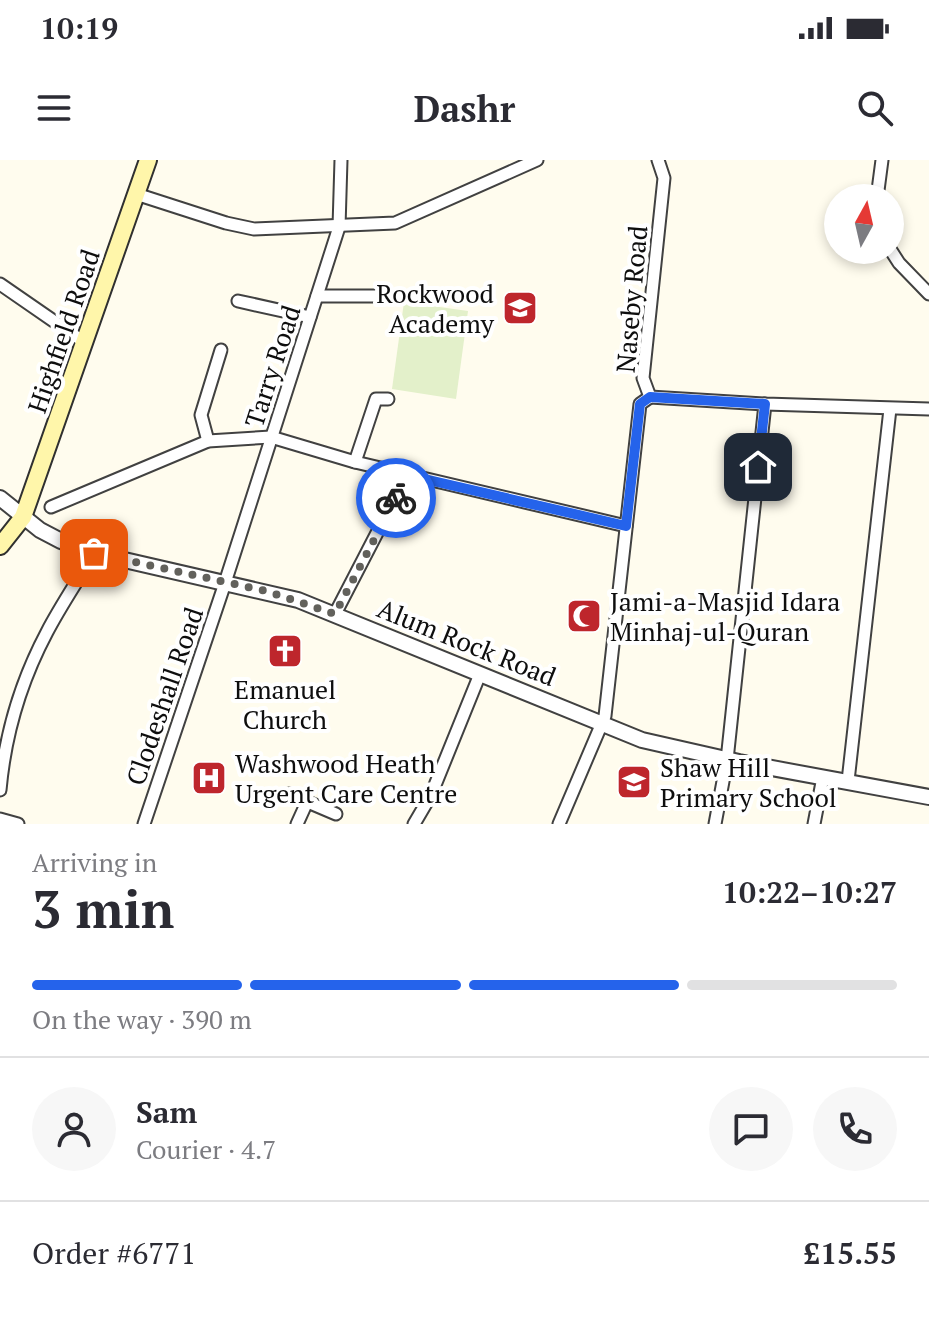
<!DOCTYPE html>
<html lang="en">
<head>
<meta charset="utf-8">
<style>
  body { margin:0; font-family:"PT Serif",serif; background:#f7f7f7; color:#2b2b33; height:100vh; display:flex; flex-direction:column; font-size:30px; white-space:nowrap }
  * { box-sizing:border-box; margin:0 }
  p { font-size:26px; color:#7c7c81 }
  .icon { flex:none; width:44px; height:44px; fill:none; stroke:currentColor; stroke-width:2; stroke-linecap:round; stroke-linejoin:round }
  .map { position:relative; height:664px; overflow:hidden }
  .sheet { display:flex; flex-direction:column; background:#fff; flex:1 }
  .sheet>* { flex:none }
  .needle { width:52px; rotate:8deg }
  .fabs { position:absolute; left:824px; top:24px; display:grid; gap:16px }
  .fabs a { display:grid; place-items:center; width:80px; height:80px; border-radius:50%; background:#fff; box-shadow:0 4px 12px #0003; font-size:40px }
  .pin { position:absolute; display:grid; place-items:center; width:68px; height:68px; color:#fff; margin:-34px; border-radius:16px; box-shadow:0 4px 12px #0006 }
  .courier { position:absolute; display:grid; place-items:center; width:80px; height:80px; margin:-40px; border:6px solid #2563eb; border-radius:50%; background:#fff; color:#222; box-shadow:0 2px 10px #0007 }
  .head em { font-style:normal; font-weight:700 }
  .head div { display:flex; flex-direction:column-reverse }
  .head { display:flex; align-items:center; justify-content:space-between; height:136px; padding:0 32px }
  h1 { font-size:52px; font-weight:700; line-height:60px }
  .bar { display:grid; grid-template-columns:repeat(4,1fr); gap:12px 8px; align-content:center; height:96px; padding:0 32px }
  .bar i { height:10px; border-radius:6px; background:#e1e1e2 }
  .bar .on { background:#2563eb }
  .bar p { grid-column:span 4 }
  .line { display:flex; align-items:center; gap:20px; padding:0 32px; border-top:2px solid #e1e1e2 }
  .line div { flex:1 }
  .round { display:grid; place-items:center; flex:none; width:84px; height:84px; border-radius:42px; background:#f7f7f7 }
  .status { display:flex; justify-content:space-between; align-items:center; height:56px; padding:0 40px; background:#fff; direction:ltr }
  .status svg { height:22px; fill:currentColor }
  header { display:flex; justify-content:space-between; align-items:center; height:104px; padding:0 32px; background:#fff; font-size:36px; font-weight:700 }
  .map>svg:first-child { display:block }
  .pitch { fill:#e3f0ca }
  .lines { fill:none; stroke-linecap:round; stroke-linejoin:round }
  .minor-casing { stroke:#414141; stroke-width:15 }
  .tertiary-casing { stroke:#414141; stroke-width:18 }
  .secondary-casing { stroke:#303030; stroke-width:20 }
  .minor { stroke:#fff; stroke-width:11 }
  .tertiary { stroke:#fff; stroke-width:14 }
  .secondary { stroke:#fff6aa; stroke-width:16 }
  .done { stroke:#62615c; stroke-width:8; stroke-dasharray:0 14.4 }
  .route { stroke:#2563eb; stroke-width:10 }
  .labels { text-anchor:middle; dominant-baseline:central; stroke-width:8; stroke-linejoin:round; paint-order:stroke }
  .poi-label { font-size:26px; fill:#0e0e0e; stroke:#fff; text-anchor:start }
  .street-label { font-size:26px; fill:#0e0e0e; stroke:#fff }
</style>
</head>
<body>
<div class="status"><b>10:19</b><svg viewBox="0 0 49 12"><path d="M0 12V9h3v3zM5 12V6h3v6zM10 12V3h3v9zM15 12V0h3v12zM26 1h20v11H26zM47 4h2v5h-2z"/></svg></div>
<header><svg class="icon" aria-label="menu" viewBox="0 0 24 24"><path d="M4 6h16M4 12h16M4 18h16"/></svg>Dashr<svg class="icon" aria-label="search" viewBox="0 0 24 24"><circle cx="10" cy="10" r="6"/><path d="M15 15l6 6"/></svg></header>
<div class="map">
<svg width="929" height="664" viewBox="0 0 929 664">
  <rect width="100%" height="100%" fill="#fffcee"/>
  <path class="pitch" d="M404,142L468,151L456,239L392,229Z"/>
  <g class="lines">
    <g class="minor-casing">
      <g id="minor">
        <path d="M136,34L226,63L254,69L395,63L537,0"/>
        <path d="M877,38L882,0"/>
        <path d="M890,89L899,103L929,134"/>
        <path d="M0,124L84,182"/>
        <path d="M317,136H390"/>
        <path d="M238,141L310,157"/>
        <path d="M650,237L765,244L929,249"/>
        <path d="M650,237L643,218L664,18L658,0"/>
        <path d="M208,281L201,255L221,190"/>
        <path d="M355,302L376,239H388"/>
        <path d="M51,347L208,281L271,277L355,302L626,366"/>
        <path d="M335,454L407,315"/>
        <path d="M848,621L890,249"/>
        <path d="M0,630C5,575 21,521 47,472C61,445 79,419 94,393"/>
        <path d="M289,634L336,654"/>
        <path d="M0,659L18,664"/>
        <path d="M144,664L223,429L339,67L341,0"/>
        <path d="M297,664L307,642"/>
        <path d="M414,664L431,635L480,514"/>
        <path d="M559,664L605,556L640,244L650,237"/>
        <path d="M715,664L727,600L765,244"/>
        <path d="M814,664L823,617"/>
      </g>
    </g>
    <g class="tertiary-casing">
      <path id="tertiary" d="M0,338L40,370L61,381L94,393L298,440L642,580L739,602L929,637"/>
    </g>
    <g class="secondary-casing">
      <path id="secondary" d="M0,386L23,357L148,0"/>
    </g>
    <use href="#minor" class="minor"/>
    <use href="#tertiary" class="tertiary"/>
    <use href="#secondary" class="secondary"/>
  </g>
  <g class="lines">
    <path class="done" d="M94,393L266,431L335,454L396,338"/>
    <path class="route" d="M396,338L407,315L626,366L640,244L650,237L765,244L758,307"/>
  </g>
  <defs>
    <g id="school-square" transform="scale(1.8)"><rect x="-9" y="-9" width="18" height="18" rx="4" fill="#be262c" stroke="#fff"/><path d="M0-5L7-2L0 1L-7-2ZM-4 1L0 2.5L4 1V4Q0 6-4 4Z" fill="#fff"/></g>
    <g id="mosque-square" transform="scale(1.8)"><rect x="-9" y="-9" width="18" height="18" rx="4" fill="#be262c" stroke="#fff"/><path d="M3.5-4.9A6 6 0 1 0 3.5 4.9A5 5 0 1 1 3.5-4.9Z" fill="#fff"/></g>
    <g id="church-square" transform="scale(1.8)"><rect x="-9" y="-9" width="18" height="18" rx="4" fill="#be262c" stroke="#fff"/><path d="M-1.2-6h2.4v3.5h3.3v2.4h-3.3V6h-2.4V-.1h-3.3v-2.4h3.3Z" fill="#fff"/></g>
    <g id="hospital-square" transform="scale(1.8)"><rect x="-9" y="-9" width="18" height="18" rx="4" fill="#be262c" stroke="#fff"/><path d="M-5-5h3v3.5h4V-5h3V5h-3V1.5h-4V5h-3Z" fill="#fff"/></g>
  </defs>
  <g fill-rule="evenodd">
    <use href="#school-square" x="520" y="148"/>
    <use href="#mosque-square" x="584" y="456"/>
    <use href="#church-square" x="285" y="491"/>
    <use href="#hospital-square" x="209" y="618"/>
    <use href="#school-square" x="634" y="622"/>
  </g>
  <g class="labels">
    <g class="poi-label">
      <text x="494" y="133" text-anchor="end">Rockwood<tspan x="494" dy="30">Academy</tspan></text>
      <text x="610" y="441">Jami-a-Masjid Idara<tspan x="610" dy="30">Minhaj-ul-Quran</tspan></text>
      <text x="285" y="529" text-anchor="middle">Emanuel<tspan x="285" dy="30">Church</tspan></text>
      <text x="235" y="603">Washwood Heath<tspan x="235" dy="30">Urgent Care Centre</tspan></text>
      <text x="660" y="607">Shaw Hill<tspan x="660" dy="30">Primary School</tspan></text>
    </g>
    <g class="street-label">
      <text transform="translate(631 139) rotate(-85)">Naseby Road</text>
      <text transform="translate(63 171) rotate(-71)">Highfield Road</text>
      <text transform="translate(272 206) rotate(-72)">Tarry Road</text>
      <text transform="translate(467 482) rotate(22)">Alum Rock Road</text>
      <text transform="translate(164 536) rotate(-71)">Clodeshall Road</text>
    </g>
  </g>
</svg>
<div class="fabs">
<a><svg class="needle" viewBox="-14 -14 28 28"><path d="M0-13l5 13h-10z" fill="#e53935"/><path d="M0 13l5-13h-10z" fill="#7c7c81"/></svg></a>
</div>
<div class="pin" style="left:94px;top:393px;background:#ea580c"><svg class="icon" aria-label="bag" viewBox="0 0 24 24"><path d="M5 8h14l-1 12H6zM9 8a3 3 0 0 1 6 0"/></svg></div>
<div class="pin" style="left:758px;top:307px;background:#1f2937"><svg class="icon" aria-label="home" viewBox="0 0 24 24"><path d="M3 11l9-7 9 7M6 9v11h12V9"/></svg></div>
<div class="courier" style="left:396px;top:338px"><svg class="icon" aria-label="bike" viewBox="0 0 24 24"><circle cx="6" cy="16" r="4"/><circle cx="18" cy="16" r="4"/><path d="M6 16l4-8h5l3 8M10 8l3 8H6M13 5h3"/></svg></div>
</div>
<section class="sheet">
<div class="head"><div><h1>3 min</h1><p>Arriving in</p></div><em>10:22–10:27</em></div>
<div class="bar"><i class="on"></i><i class="on"></i><i class="on"></i><i></i><p>On the way · 390 m</p></div>
<div class="line" style="height:144px"><a class="round"><svg class="icon" aria-label="person" viewBox="0 0 24 24"><circle cx="12" cy="8" r="4"/><path d="M4 21q1-7 8-7t8 7"/></svg></a><div><b>Sam</b><p>Courier · 4.7</p></div><a class="round"><svg class="icon" aria-label="chat" viewBox="0 0 24 24"><path d="M4 5h16v11H9l-5 4z"/></svg></a><a class="round"><svg class="icon" aria-label="phone" viewBox="0 0 24 24"><path d="M5 4h4l2 5-3 2q2 4 5 5l2-3 5 2v4C11 20 4 13 5 4z"/></svg></a></div>
<div class="line" style="height:104px"><div>Order #6771</div><b>£15.55</b></div>
</section>
</body>
</html>
